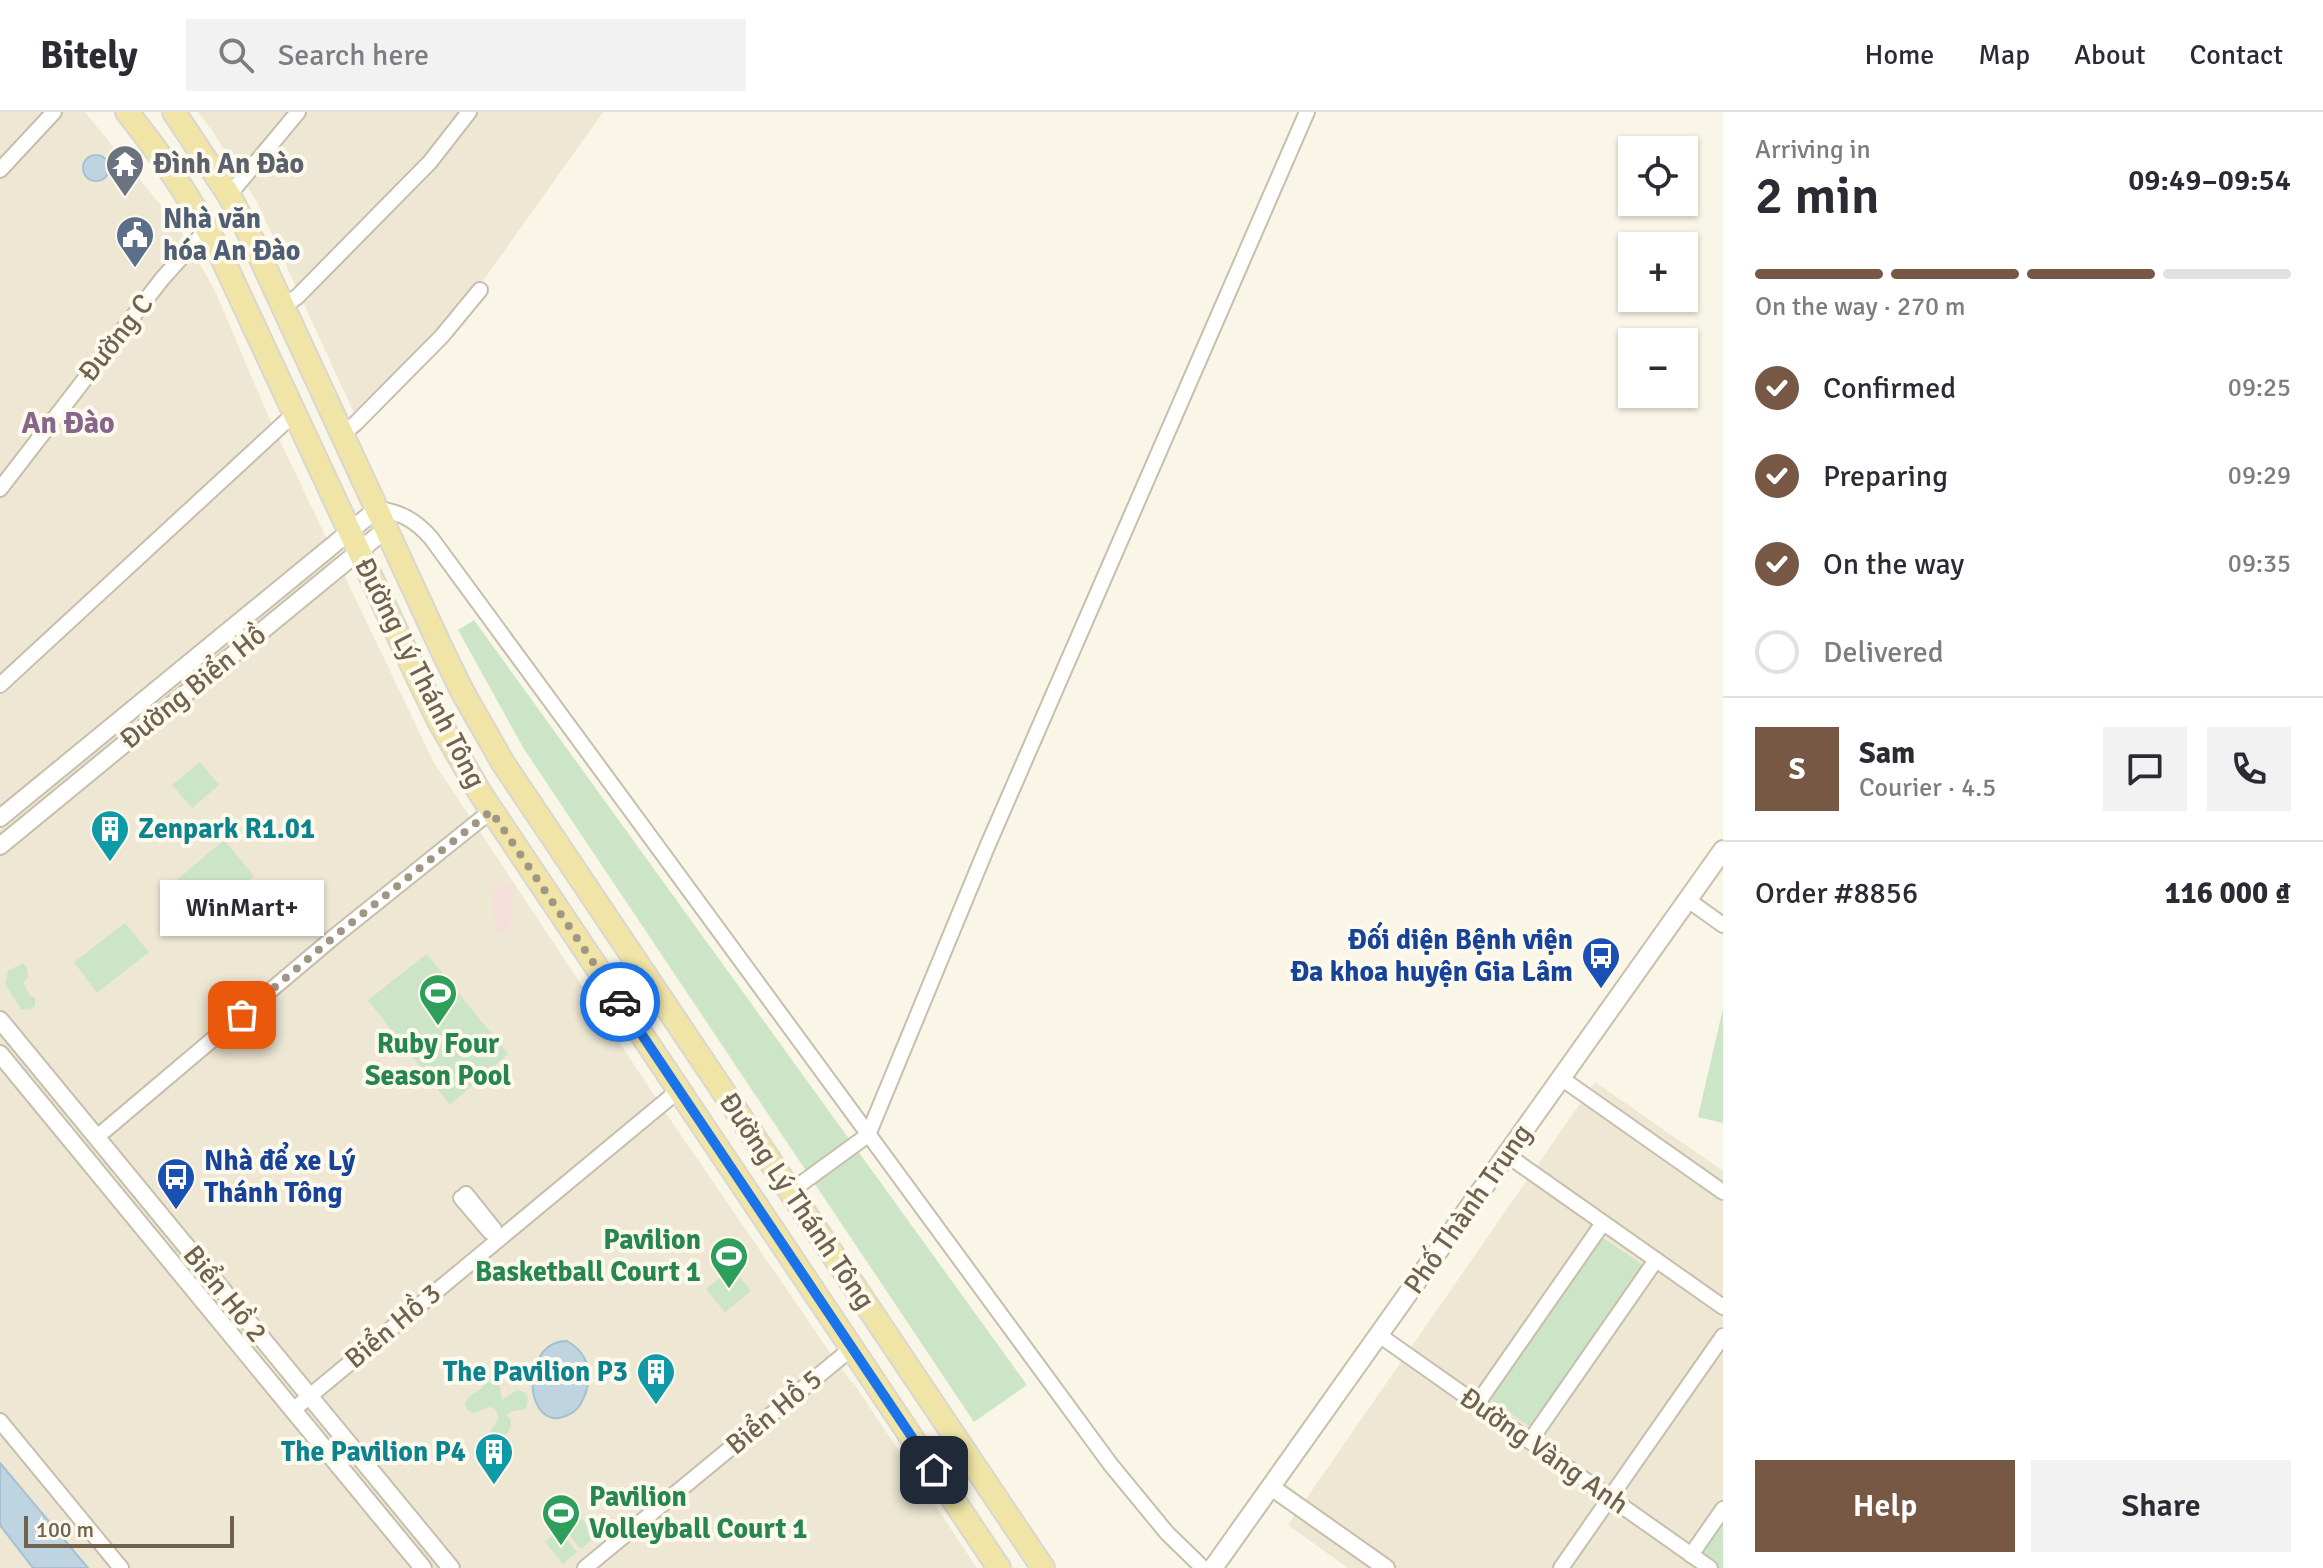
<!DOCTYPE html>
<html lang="en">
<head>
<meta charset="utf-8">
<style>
  body { margin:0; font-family:Signika,sans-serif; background:#f2f2f3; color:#2b2b33; height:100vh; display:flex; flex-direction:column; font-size:30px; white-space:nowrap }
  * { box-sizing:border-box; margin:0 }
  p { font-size:26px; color:#7c7c81 }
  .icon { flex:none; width:44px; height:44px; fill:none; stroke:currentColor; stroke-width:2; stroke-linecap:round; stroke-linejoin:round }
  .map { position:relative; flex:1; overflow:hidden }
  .drawer { display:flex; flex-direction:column; background:#fff; width:600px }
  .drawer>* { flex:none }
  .fabs { position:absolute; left:1618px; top:24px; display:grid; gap:16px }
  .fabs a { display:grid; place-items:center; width:80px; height:80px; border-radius:0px; background:#fff; box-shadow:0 2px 6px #0004; font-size:40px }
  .scale { position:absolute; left:24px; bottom:20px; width:210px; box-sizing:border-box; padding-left:8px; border:4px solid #70624f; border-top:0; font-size:22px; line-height:28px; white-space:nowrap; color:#70624f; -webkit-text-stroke:6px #fdfaed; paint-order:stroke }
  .pin { position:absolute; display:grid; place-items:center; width:68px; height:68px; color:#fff; margin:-34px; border-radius:16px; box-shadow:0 4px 12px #0006 }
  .courier { position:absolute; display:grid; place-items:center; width:80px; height:80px; margin:-40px; border:6px solid #1a73e8; border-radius:50%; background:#fff; color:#222; box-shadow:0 2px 10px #0007 }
  .bubble { position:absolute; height:56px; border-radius:0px; background:#fff; box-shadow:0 2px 6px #0004; font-size:26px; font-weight:600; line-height:56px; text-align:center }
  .summary em { font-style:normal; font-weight:600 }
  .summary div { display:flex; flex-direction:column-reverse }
  .summary { display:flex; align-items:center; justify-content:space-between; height:136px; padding:0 32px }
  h1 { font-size:52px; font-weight:600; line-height:60px }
  .bar { display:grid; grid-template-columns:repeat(4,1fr); gap:12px 8px; align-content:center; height:96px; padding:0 32px }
  .bar i { height:10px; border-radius:6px; background:#e1e1e2 }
  .bar .on { background:#775845 }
  .bar p { grid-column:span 4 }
  .line { display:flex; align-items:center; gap:20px; padding:0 32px; border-top:2px solid #e1e1e2 }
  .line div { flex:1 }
  .round { display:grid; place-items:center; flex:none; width:84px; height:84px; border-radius:0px; background:#f2f2f3 }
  ol { padding:0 32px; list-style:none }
  li { display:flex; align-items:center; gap:24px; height:88px }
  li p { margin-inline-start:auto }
  li .icon { padding:8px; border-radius:50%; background:#775845; color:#fff; stroke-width:4 }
  li:last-child { color:#7c7c81 }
  li i { width:44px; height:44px; border:4px solid #e1e1e2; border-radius:50% }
  .action { display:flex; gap:16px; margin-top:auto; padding:16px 32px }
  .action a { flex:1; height:92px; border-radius:0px; background:#775845; color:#fff; font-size:32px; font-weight:600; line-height:92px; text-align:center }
  .action a+a { background:#f2f2f3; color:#2b2b33 }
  header { display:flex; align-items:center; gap:48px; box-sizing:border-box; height:112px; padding:0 40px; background:#fff; border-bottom:2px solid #e1e1e2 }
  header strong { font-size:38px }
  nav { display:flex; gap:44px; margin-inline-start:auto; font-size:28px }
  .search { width:560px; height:72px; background:#f2f2f3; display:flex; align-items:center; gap:20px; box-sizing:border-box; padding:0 28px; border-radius:0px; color:#7c7c81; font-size:30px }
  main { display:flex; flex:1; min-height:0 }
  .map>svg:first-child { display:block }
  .residential { fill:#ede7d4 }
  .medical { fill:#f6dedb }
  .green { fill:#cde5c7 }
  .water { fill:#bed4e1; stroke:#a5c1d1; stroke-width:2 }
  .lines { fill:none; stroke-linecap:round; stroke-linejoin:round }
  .minor-casing { stroke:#c7beac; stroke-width:18 }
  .tertiary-casing { stroke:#c7beac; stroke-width:20 }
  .secondary-casing { stroke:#cabfaa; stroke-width:22 }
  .primary-casing { stroke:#dad6d1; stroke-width:26 }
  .minor { stroke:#fff; stroke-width:14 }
  .tertiary { stroke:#fff; stroke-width:16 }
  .secondary { stroke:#fff; stroke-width:18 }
  .primary { stroke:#f0e5a7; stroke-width:22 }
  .done { stroke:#a09684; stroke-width:8; stroke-dasharray:0 14.4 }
  .route { stroke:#1a73e8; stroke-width:10 }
  .labels { text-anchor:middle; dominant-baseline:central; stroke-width:8; stroke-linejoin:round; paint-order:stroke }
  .worship-label { font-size:28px; font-weight:bold; fill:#5b616d; stroke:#fdfaed; text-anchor:start }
  .service-label { font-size:28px; font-weight:bold; fill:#4e5e75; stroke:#fdfaed; text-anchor:start }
  .street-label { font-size:28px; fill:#70624f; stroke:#fdfaed }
  .culture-label { font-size:28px; font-weight:bold; fill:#0d838f; stroke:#fdfaed; text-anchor:end }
  .transit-label { font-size:28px; font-weight:bold; fill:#164399; stroke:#fdfaed; text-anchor:end }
  .leisure-label { font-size:28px; font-weight:bold; fill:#27864d; stroke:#fdfaed }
  .neighbourhood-label { font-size:30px; font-weight:bold; fill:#88668c; stroke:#fdfaed }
</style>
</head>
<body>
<header>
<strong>Bitely</strong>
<div class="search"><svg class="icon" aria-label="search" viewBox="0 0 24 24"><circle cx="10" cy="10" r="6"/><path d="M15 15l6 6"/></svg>Search here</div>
<nav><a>Home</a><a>Map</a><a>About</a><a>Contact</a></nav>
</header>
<main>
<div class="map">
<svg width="1723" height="1456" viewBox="0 0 1723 1456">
  <rect width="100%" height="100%" fill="#f9f6e7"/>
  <g class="residential">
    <path d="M0,0H85L180,117L215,179L270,308L433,649L672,1010L822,1229L852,1271L853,1270L977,1456H0Z"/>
    <path d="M198,0H603L478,176L360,314L257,90L213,20Z"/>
    <path d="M1595,970L1723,1059V1456H1348L1288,1413Z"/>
  </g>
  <path class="medical" d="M515,773L509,815L496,823L492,775Z"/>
  <g class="green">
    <path d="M474,508L1027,1273L974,1310L524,637L458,518Z"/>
    <path d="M200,650L219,673L192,696L172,673Z"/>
    <path d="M224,728L254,764L202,807L172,772Z"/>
    <path d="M290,778L316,808L300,821L275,791Z"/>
    <path d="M125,811L149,840L97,881L74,850Z"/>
    <path d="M427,842L508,942L450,993L368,888Z"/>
    <path d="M23,851L27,857L28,865L23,871L30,884L35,885V894L29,898L21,897L5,872L8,859Z"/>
    <path d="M1723,896V1011L1698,1005Z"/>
    <path d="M1603,1126L1643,1153L1530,1315L1490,1287Z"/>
    <path d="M732,1156L751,1179L725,1200L706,1177Z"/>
    <path d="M490,1267L499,1271L502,1288L517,1278L524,1280L528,1286L526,1297L513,1299L507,1302V1304L511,1308C512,1317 506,1325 497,1327L491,1323V1318L499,1306L495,1297L489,1295L474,1301L467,1298L465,1292C470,1280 477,1282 483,1274C486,1271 487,1269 490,1267Z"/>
    <path d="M572,1395L596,1424L581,1437L556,1407Z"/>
    <path d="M1723,1397V1456H1710L1691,1443Z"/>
    <path d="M559,1418L577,1440L563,1452L545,1430Z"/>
  </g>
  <g class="water">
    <circle cx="96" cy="56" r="13"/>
    <path d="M567,1229C592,1243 594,1270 580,1293C575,1301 568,1304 559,1306C523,1310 522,1229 567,1229Z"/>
    <path d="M0,1351L88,1456H33L0,1413Z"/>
  </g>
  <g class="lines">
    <g class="minor-casing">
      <g id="minor">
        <path d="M0,58L54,0"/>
        <path d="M229,83L298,0"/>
        <path d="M283,194L297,185L430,50L469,0"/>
        <path d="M342,322L355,312L442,224L480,178"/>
        <path d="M0,377L162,167L207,117"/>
        <path d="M377,397C401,400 415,408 431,426L1111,1353L1167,1421L1203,1456"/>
        <path d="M0,573L295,301"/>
        <path d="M1688,788L1723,813"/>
        <path d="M1561,966L1723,1080"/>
        <path d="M97,1025L335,824L491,699"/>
        <path d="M1507,1043L1723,1195"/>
        <path d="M791,1079L868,1023L987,735L1307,0"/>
        <path d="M461,1086L490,1120L494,1117L466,1082"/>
        <path d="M1379,1223L1710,1456"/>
        <path d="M1477,1292L1603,1111"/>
        <path d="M293,1298L679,978"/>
        <path d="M0,1309L121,1456"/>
        <path d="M1530,1329L1656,1148"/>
        <path d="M1691,1443L1723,1397"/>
        <path d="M585,1456L852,1236"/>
        <path d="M1561,1456L1723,1224"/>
      </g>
    </g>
    <g class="tertiary-casing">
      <g id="tertiary">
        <path d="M0,706L377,397"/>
        <path d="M0,734L386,417"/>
        <path d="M0,908L451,1456"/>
        <path d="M0,942L423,1456"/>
        <path d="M1271,1375L1386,1456"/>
      </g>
    </g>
    <g class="secondary-casing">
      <path id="secondary" d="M1213,1456L1723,738"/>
    </g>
    <g class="primary-casing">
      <g id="primary">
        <path d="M127,0C161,42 190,86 216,133L420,570L439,609L480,681L999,1456"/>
        <path d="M174,0L229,83L249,121L443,540L462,579L503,651L1043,1456"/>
      </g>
    </g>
    <use href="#minor" class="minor"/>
    <use href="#tertiary" class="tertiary"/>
    <use href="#secondary" class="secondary"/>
    <use href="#primary" class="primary"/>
  </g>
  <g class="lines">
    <path class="done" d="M242,903L335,824L491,699L620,890"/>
    <path class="route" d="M620,890L934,1358"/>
  </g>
  <defs>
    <g id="temple-pin" transform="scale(2)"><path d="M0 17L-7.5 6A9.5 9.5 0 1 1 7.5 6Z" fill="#6b7280" stroke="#fdfaed"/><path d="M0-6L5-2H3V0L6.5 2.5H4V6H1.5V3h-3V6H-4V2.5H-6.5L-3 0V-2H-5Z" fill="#fff"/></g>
    <g id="civic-pin" transform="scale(2)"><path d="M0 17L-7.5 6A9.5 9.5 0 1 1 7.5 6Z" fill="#5c6f8a" stroke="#fdfaed"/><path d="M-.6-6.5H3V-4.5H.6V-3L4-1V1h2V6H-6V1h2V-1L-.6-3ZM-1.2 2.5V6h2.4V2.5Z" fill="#fff"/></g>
    <g id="building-pin" transform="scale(2)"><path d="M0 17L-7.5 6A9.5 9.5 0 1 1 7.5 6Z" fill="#0f9aa8" stroke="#fdfaed"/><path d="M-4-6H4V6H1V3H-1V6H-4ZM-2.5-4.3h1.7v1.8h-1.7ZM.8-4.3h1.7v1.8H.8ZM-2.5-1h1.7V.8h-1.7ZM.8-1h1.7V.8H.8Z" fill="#fff"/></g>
    <g id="bus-pin" transform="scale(2)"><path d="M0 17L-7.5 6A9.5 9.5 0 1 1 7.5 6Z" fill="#1a4fb4" stroke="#fdfaed"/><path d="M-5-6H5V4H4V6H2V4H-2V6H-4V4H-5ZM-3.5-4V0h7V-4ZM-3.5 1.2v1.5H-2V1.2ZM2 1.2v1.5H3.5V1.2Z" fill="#fff"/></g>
    <g id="stadium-pin" transform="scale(2)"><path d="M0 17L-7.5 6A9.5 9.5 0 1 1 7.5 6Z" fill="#2e9e5b" stroke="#fdfaed"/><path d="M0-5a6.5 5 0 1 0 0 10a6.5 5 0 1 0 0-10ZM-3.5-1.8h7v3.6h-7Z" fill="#fff"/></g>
  </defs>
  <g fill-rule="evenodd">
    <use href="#temple-pin" x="125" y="52"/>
    <use href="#civic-pin" x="135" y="123"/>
    <use href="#building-pin" x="110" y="717"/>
    <use href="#bus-pin" x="1601" y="844"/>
    <use href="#stadium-pin" x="438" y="881"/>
    <use href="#bus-pin" x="176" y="1065"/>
    <use href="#stadium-pin" x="729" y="1144"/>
    <use href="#building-pin" x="656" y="1260"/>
    <use href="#building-pin" x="494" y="1340"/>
    <use href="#stadium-pin" x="561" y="1401"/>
  </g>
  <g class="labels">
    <g class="worship-label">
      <text x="153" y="52">Đình An Đào</text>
    </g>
    <g class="service-label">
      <text x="163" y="107">Nhà văn<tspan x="163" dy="32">hóa An Đào</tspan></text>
    </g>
    <g class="street-label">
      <text transform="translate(116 226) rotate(-52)">Đường C</text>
      <text transform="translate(420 561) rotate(63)">Đường Lý Thánh Tông</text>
      <text transform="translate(193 575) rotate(-39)">Đường Biển Hồ</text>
      <text transform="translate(797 1089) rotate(56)">Đường Lý Thánh Tông</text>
      <text transform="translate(1468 1097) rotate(-55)">Phố Thành Trung</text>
      <text transform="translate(225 1182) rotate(51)">Biển Hồ 2</text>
      <text transform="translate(393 1214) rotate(-40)">Biển Hồ 3</text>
      <text transform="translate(774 1300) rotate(-40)">Biển Hồ 5</text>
      <text transform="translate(1544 1339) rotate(35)">Đường Vàng Anh</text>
    </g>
    <g class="culture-label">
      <text x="138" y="717" text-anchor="start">Zenpark R1.01</text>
      <text x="628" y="1260">The Pavilion P3</text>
      <text x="466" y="1340">The Pavilion P4</text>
    </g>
    <g class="transit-label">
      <text x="1573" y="828">Đối diện Bệnh viện<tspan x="1573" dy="32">Đa khoa huyện Gia Lâm</tspan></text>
      <text x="204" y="1049" text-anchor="start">Nhà để xe Lý<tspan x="204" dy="32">Thánh Tông</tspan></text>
    </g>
    <g class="leisure-label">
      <text x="438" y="932">Ruby Four<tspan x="438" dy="32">Season Pool</tspan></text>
      <text x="701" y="1128" text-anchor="end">Pavilion<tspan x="701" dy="32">Basketball Court 1</tspan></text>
      <text x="589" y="1385" text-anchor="start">Pavilion<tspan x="589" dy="32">Volleyball Court 1</tspan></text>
    </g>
    <g class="neighbourhood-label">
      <text x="68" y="311">An Đào</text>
    </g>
  </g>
</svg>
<div class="fabs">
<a><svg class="icon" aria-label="locate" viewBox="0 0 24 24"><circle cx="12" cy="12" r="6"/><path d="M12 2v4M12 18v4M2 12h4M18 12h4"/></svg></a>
<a>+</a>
<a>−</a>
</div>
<div class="scale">100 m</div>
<div class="pin" style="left:242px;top:903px;background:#ea580c"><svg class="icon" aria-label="bag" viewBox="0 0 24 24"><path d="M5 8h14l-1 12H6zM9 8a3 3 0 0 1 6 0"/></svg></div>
<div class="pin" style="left:934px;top:1358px;background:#1f2937"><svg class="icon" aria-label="home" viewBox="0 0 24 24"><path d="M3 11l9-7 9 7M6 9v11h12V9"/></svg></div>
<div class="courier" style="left:620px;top:890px"><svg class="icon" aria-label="car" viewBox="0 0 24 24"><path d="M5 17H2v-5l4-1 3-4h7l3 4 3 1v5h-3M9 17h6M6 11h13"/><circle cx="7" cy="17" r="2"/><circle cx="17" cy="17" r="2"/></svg></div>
<div class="bubble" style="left:160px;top:768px;width:164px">WinMart+</div>
</div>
<section class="drawer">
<div class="summary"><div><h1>2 min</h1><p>Arriving in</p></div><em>09:49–09:54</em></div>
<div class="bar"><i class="on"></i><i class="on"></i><i class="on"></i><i></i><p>On the way · 270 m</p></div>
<ol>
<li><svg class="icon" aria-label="check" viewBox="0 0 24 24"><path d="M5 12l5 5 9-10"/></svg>Confirmed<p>09:25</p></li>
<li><svg class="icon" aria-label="check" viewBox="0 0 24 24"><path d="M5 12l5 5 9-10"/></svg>Preparing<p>09:29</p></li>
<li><svg class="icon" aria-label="check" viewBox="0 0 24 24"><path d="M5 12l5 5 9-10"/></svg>On the way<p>09:35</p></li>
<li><i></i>Delivered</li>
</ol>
<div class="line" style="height:144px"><b class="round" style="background:#775845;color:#fff">S</b><div><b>Sam</b><p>Courier · 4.5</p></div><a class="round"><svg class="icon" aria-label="chat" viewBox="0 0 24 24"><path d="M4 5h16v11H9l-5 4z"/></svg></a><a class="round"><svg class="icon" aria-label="phone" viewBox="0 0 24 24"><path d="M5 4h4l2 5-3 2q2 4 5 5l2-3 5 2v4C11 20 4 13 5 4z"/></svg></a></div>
<div class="line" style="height:104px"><div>Order #8856</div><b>116 000 ₫</b></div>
<div class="action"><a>Help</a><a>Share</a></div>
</section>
</main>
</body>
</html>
